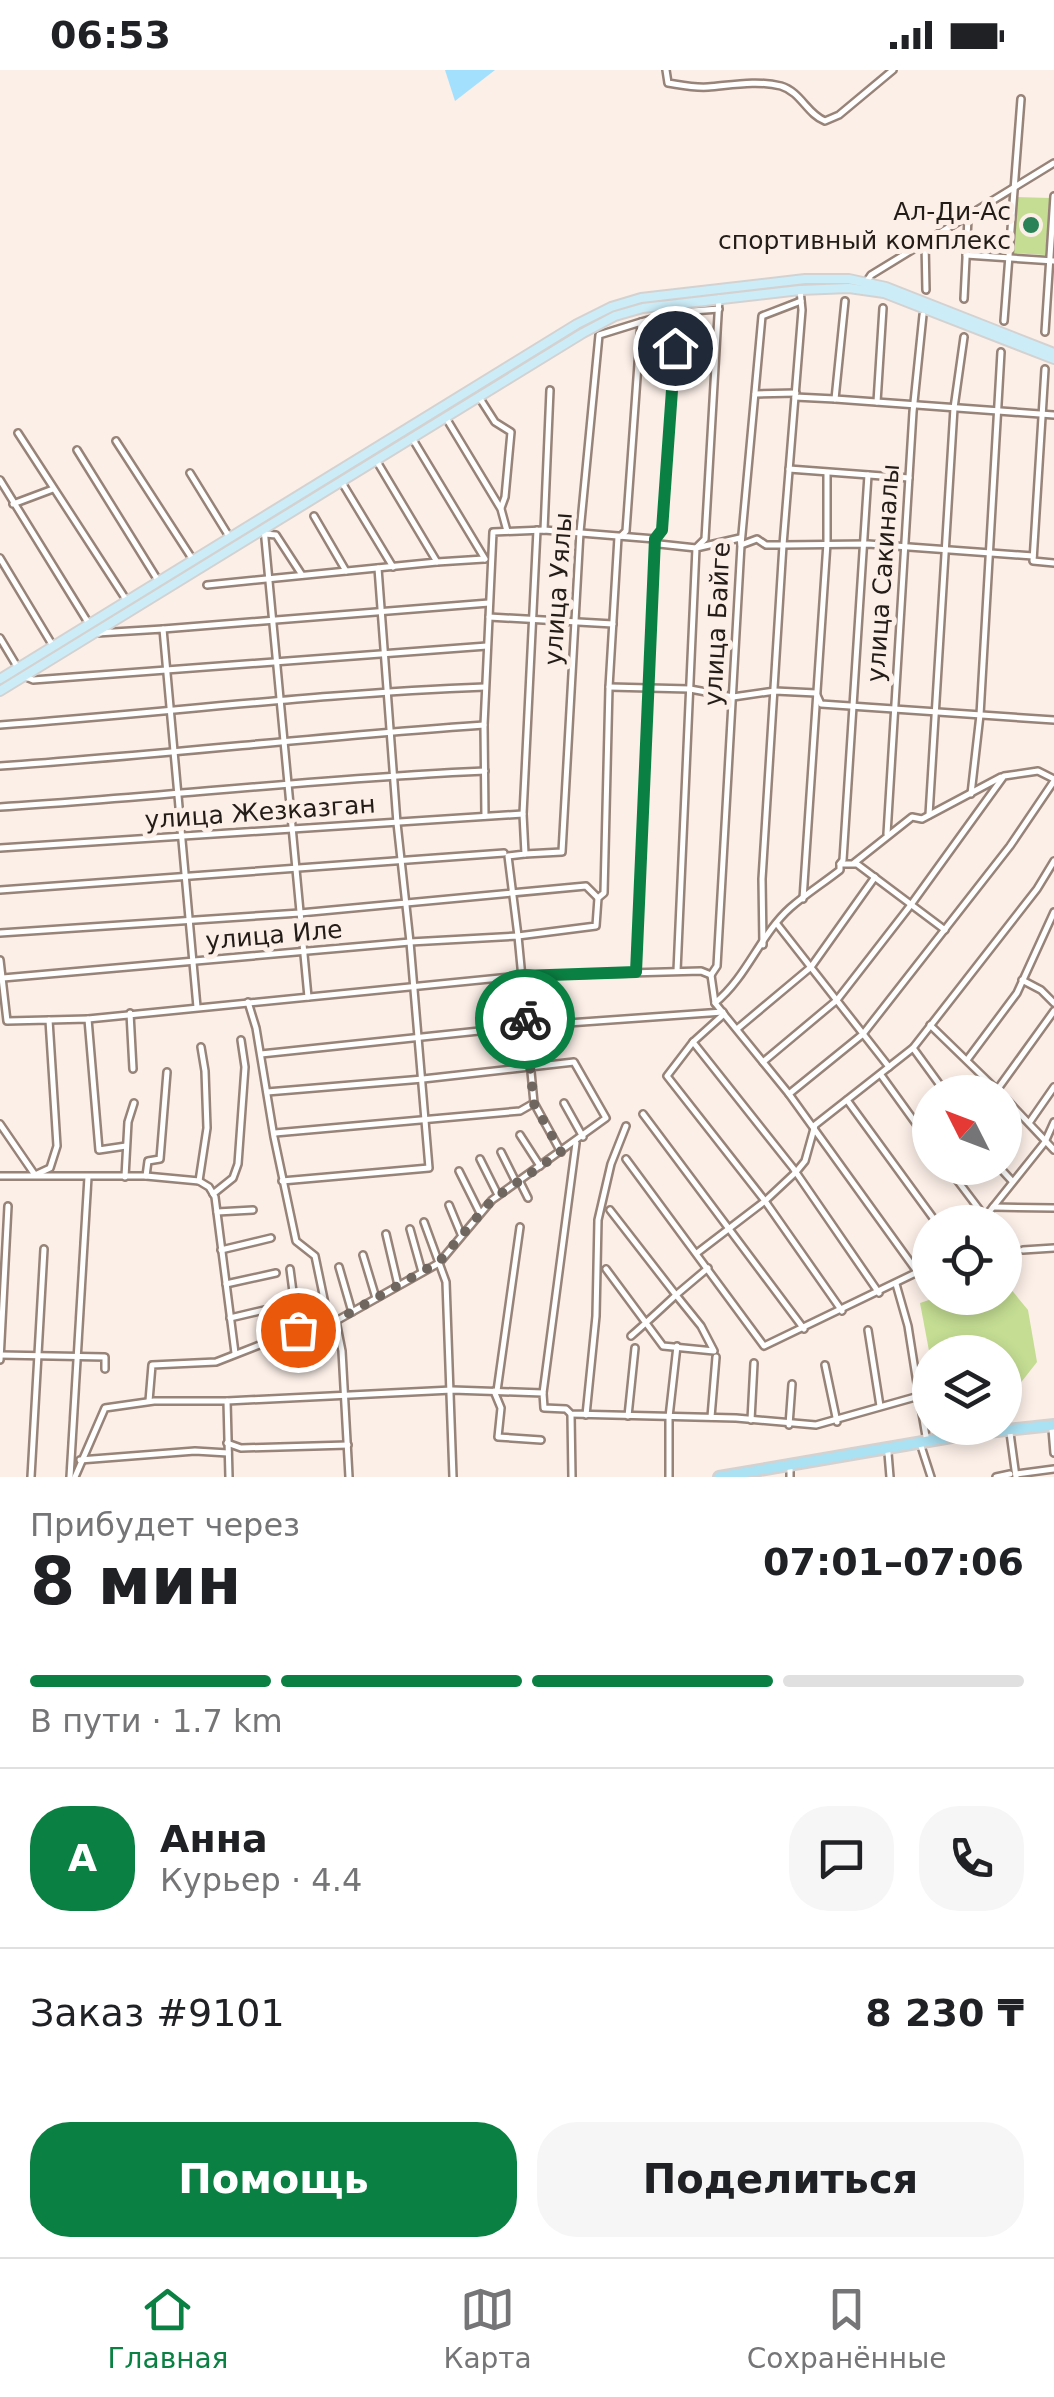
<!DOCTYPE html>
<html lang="ru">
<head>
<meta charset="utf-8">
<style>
  body { margin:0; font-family:"DejaVu Sans",sans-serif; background:#f6f6f6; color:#202124; height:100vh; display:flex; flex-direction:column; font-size:38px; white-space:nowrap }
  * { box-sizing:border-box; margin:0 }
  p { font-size:32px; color:#757577 }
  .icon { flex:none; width:55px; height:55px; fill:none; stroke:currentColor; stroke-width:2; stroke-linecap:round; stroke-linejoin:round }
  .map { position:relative; height:1407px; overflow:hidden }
  .side { display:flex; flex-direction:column; background:#fff; flex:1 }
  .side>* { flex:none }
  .needle { width:65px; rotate:312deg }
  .controls { position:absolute; left:912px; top:1005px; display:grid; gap:20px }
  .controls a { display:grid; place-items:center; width:110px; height:110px; border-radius:50%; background:#fff; box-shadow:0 5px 15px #0003; font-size:50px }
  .pin { position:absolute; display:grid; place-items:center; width:85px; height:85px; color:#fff; margin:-42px; border:5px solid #fff; border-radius:50%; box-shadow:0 2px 10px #0007 }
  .courier { position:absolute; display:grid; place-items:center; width:100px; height:100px; margin:-50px; border:8px solid #0b8043; border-radius:50%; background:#fff; color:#222; box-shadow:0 2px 12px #0007 }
  .head em { font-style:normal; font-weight:700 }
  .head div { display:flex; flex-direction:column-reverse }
  .head { display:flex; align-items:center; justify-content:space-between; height:170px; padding:0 30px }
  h1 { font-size:65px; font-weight:700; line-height:75px }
  .bar { display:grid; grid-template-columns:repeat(4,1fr); gap:15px 10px; align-content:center; height:120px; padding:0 30px }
  .bar i { height:12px; border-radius:8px; background:#e0e0e0 }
  .bar .on { background:#0b8043 }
  .bar p { grid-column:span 4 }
  .line { display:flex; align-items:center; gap:25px; padding:0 30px; border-top:2px solid #e0e0e0 }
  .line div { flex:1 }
  .round { display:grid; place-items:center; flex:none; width:105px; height:105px; border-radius:40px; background:#f6f6f6 }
  .button { display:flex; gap:20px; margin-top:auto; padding:20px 30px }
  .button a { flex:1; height:115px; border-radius:40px; background:#0b8043; color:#fff; font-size:40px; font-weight:700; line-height:115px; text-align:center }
  .button a+a { background:#f6f6f6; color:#202124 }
  .status { display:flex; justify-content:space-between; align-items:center; height:70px; padding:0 50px; background:#fff; direction:ltr }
  .status svg { height:28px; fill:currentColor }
  .menu { display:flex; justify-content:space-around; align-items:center; height:140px; border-top:2px solid #e0e0e0; background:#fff; font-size:28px; color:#757577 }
  .menu a { display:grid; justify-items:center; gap:5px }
  .menu .on { color:#0b8043 }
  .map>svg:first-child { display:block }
  .green { fill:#c4dd93 }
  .water { fill:#a3e0fe }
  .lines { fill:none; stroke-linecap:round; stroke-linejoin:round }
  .minor-casing { stroke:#978378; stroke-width:10 }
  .major-casing { stroke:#d3d2d1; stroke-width:12 }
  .highway-casing { stroke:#d3d2d1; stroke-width:14 }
  .minor { stroke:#fff; stroke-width:5 }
  .major { stroke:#ccedf8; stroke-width:8 }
  .highway { stroke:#aae1f3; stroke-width:9 }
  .done { stroke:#6f6660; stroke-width:10; stroke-dasharray:0 18 }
  .route { stroke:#0b8043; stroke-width:12 }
  .poi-dot { fill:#2b8256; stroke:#fcefe8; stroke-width:4 }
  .labels { text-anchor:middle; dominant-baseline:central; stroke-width:10; stroke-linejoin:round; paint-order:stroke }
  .poi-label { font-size:25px; fill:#231c17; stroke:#fcefe8; text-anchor:end }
  .street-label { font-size:25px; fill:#231c17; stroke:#fcefe8 }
</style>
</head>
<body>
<div class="status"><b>06:53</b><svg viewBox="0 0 49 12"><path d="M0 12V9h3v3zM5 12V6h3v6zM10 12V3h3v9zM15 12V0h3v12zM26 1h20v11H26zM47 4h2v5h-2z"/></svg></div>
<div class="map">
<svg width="1054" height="1407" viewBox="0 0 1054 1407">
  <rect width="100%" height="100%" fill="#fcefe8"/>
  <g class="green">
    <path d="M1013,127L1051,128L1045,185L1013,183Z"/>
    <path d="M1005,1212L1028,1240L1037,1292L1015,1320L1005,1321V1282H930V1286L920,1233L935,1228H1005Z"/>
  </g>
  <path class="water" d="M445,0H495L455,31Z"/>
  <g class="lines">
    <g class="minor-casing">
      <g id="minor">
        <path d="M666,0L668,13C681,15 694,18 708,17C732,15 757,10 781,16C801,22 807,44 825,51L839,45L893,0"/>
        <path d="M925,172L926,220"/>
        <path d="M966,185L1054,191"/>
        <path d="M867,211L871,205L1054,93"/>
        <path d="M800,220L802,240L783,475L868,474L1033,486"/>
        <path d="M964,229L968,148"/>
        <path d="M845,231L835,329L1054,345"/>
        <path d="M1004,251L1021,29"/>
        <path d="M1045,262L1054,126"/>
        <path d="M1045,299L1033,491L1054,493"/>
        <path d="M755,324L796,323"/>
        <path d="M479,327L495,352L511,362L505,427L501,438"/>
        <path d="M795,327L835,329"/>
        <path d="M877,332L883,238"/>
        <path d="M446,348L501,439L507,461"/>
        <path d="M18,363L127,531"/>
        <path d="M412,368L485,489"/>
        <path d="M116,371L193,490"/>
        <path d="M77,380L159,512"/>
        <path d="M789,399L909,408"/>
        <path d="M190,403L230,468"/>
        <path d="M0,410L89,554"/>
        <path d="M341,411L393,497"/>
        <path d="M13,434L53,419"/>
        <path d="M314,446L346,501"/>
        <path d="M264,458L308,927"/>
        <path d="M537,460L523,744L525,784L508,786L518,866L596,856L598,828L604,823L609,617L618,467"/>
        <path d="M544,460L550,320"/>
        <path d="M265,464L276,465L302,505"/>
        <path d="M621,466L626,461L641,252L677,242"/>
        <path d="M0,488L53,576"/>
        <path d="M437,492L484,489"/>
        <path d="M378,498L397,753L410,872L518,866L534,1033L561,1082"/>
        <path d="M207,515L437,492L376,390"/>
        <path d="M489,547L613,554"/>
        <path d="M163,559L489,533"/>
        <path d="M97,563L163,559L197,937"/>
        <path d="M0,568L18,598"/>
        <path d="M26,607L33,610L487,576"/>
        <path d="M609,617L690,619L733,627L775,621L816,623L821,634L1054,650"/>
        <path d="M0,655C162,643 323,623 485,617"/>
        <path d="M0,696C162,685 322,666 484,655"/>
        <path d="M971,724L980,645L1001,282"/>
        <path d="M0,737C162,727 323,708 485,701"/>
        <path d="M929,745L954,338L964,267"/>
        <path d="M485,746L484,655L493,462L544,460L655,469L659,474L696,478L705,469L719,228"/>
        <path d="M887,764L913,342L923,245"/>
        <path d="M0,778L523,744"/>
        <path d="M525,784L562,782L580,462L599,265L641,252"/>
        <path d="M854,793L912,747L922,749L1001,707"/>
        <path d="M840,794L843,790L868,405"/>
        <path d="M0,820L504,783"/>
        <path d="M803,829L827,473V404"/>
        <path d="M777,854L889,997"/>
        <path d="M0,863L300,843L586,816L598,828"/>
        <path d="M0,890L7,951L49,950L57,1076L50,1098L35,1105L0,1054"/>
        <path d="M677,901L696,478L740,468L741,475L757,469L766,475H783L762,809L763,875"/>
        <path d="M636,902L655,469L662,461L678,242L719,239"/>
        <path d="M711,905L717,896L741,475L762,246L801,231"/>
        <path d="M711,905L715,933L789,1024L918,1203"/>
        <path d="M3,908L410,872L429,1098L282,1111"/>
        <path d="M1022,910L1041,920L1054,933"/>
        <path d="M248,932L256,958L274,1067L296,1171L315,1186L329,1253"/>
        <path d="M715,933C747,907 760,865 790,838C806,824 822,814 840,800V794H857L945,860"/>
        <path d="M130,943L133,999"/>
        <path d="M724,944L693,972L793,1098L879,1223"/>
        <path d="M88,949L521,906L701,901L711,905"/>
        <path d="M49,950L88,949L99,1080L126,1076"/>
        <path d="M930,955L999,1022"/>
        <path d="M737,959L811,897L875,807"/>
        <path d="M693,972L667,1006L765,1131L842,1241"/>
        <path d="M913,978L945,1022"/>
        <path d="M261,984L526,956L723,942"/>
        <path d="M967,990L1017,923L1054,842"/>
        <path d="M763,992L837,930L910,836L1004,706L1038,701L1054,709"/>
        <path d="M881,1005L930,1073"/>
        <path d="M997,1020L1054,941"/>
        <path d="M789,1024L863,964L1010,776L1054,711"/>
        <path d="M1005,1028L1054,1080"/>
        <path d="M847,1030L936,1152"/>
        <path d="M564,1033L583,1067"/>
        <path d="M643,1044L804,1259"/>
        <path d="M1029,1053L1054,1017"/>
        <path d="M275,1063L520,1041L534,1033"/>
        <path d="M520,1065L540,1096"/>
        <path d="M501,1082L516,1112"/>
        <path d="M480,1089L498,1125"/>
        <path d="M626,1089L764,1276L930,1196"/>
        <path d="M948,1098L985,1147"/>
        <path d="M1000,1098L1012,1111"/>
        <path d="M459,1101L480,1143"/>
        <path d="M0,1106H146L199,1111L209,1117L215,1127L235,1283"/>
        <path d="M146,1106L148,1091L160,1089L167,1002"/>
        <path d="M125,1107L128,1052L134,1033"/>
        <path d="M519,1110L528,1128"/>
        <path d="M199,1111L207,1058L205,1001L201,977"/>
        <path d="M213,1124L233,1108L238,1094L245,997L241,970"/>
        <path d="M449,1135L461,1164"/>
        <path d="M993,1137L1054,1138"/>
        <path d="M610,1140L676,1225L708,1198"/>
        <path d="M217,1142L253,1140"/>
        <path d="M424,1152L446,1212L453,1407"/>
        <path d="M981,1152L1045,1072L1054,1052"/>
        <path d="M410,1159L422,1202"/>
        <path d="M386,1164L398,1215"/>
        <path d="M221,1180L271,1168"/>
        <path d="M1023,1180L1054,1178"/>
        <path d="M697,1183L765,1131L796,1102L805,1091L815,1055L913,978L1037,819L1054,791"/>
        <path d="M363,1185L376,1228"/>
        <path d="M339,1197L352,1242"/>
        <path d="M290,1199L298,1260"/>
        <path d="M606,1199L663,1276L714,1281L701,1256L676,1225C661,1239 646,1253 631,1266"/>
        <path d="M226,1214L276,1203"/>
        <path d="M896,1214L908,1256L919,1326"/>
        <path d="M230,1248L264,1240"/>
        <path d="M336,1251L342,1281L349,1407"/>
        <path d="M868,1260L880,1336"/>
        <path d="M0,1285L105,1287V1299"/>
        <path d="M0,1290L8,1136"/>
        <path d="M825,1295L837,1352"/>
        <path d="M494,1321L501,1338L498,1367L541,1370"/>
        <path d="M497,1321L520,1157"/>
        <path d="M543,1323L576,1073"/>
        <path d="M149,1331L152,1295L216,1292L298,1260L336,1251L439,1193L492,1130L606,1048L574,992L423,1009L267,1022"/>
        <path d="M227,1331L229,1407"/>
        <path d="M571,1345L572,1407"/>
        <path d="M586,1345L596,1246L598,1150L611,1094L626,1056"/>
        <path d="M628,1346L635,1278"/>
        <path d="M711,1347L716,1287"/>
        <path d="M751,1350L754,1293"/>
        <path d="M789,1355L792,1314"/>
        <path d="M1052,1359L1054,1383"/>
        <path d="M1010,1363L1016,1407"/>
        <path d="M227,1373L241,1378L348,1375"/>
        <path d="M920,1373L931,1407"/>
        <path d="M888,1383L890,1407"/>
        <path d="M80,1390L195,1381L228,1383"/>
        <path d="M790,1400V1407"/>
        <path d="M1016,1404L1054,1399"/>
        <path d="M31,1407L44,1179"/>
        <path d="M70,1407L88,1107"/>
        <path d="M75,1407L105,1338L154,1331H227L452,1320L543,1323L544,1338L566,1339L571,1344L736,1348L816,1355L919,1326L927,1372"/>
        <path d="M669,1407V1347L677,1276"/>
        <path d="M996,1407L1010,1404"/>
      </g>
    </g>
    <g class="major-casing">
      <g id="major">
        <path d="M0,609L577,254L611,237L641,228L805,209H849L886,217L1054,283"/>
        <path d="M0,621L583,263L615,246L643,238L800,220L849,218L884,223L1054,289"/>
      </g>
    </g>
    <g class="highway-casing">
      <path id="highway" d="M719,1407L969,1364L1054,1355"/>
    </g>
    <use href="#minor" class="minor"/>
    <use href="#major" class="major"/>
    <use href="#highway" class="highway"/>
  </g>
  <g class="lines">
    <path class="done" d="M298,1260L336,1251L439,1192L492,1130L561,1082L534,1034L525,949"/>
    <path class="route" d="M525,949L521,906L636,902L655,469L662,460L675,278"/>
  </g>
  <circle class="poi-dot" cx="1031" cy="155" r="10"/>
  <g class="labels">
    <g class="poi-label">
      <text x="1011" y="141">Ал-Ди-Ас<tspan x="1011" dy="29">спортивный комплекс</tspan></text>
    </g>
    <g class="street-label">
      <text transform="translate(883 503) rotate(-86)">улица Сакиналы</text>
      <text transform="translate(558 519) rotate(-86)">улица Уялы</text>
      <text transform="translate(717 554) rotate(-87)">улица Байге</text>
      <text transform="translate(260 742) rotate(-4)">улица Жезказган</text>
      <text transform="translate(274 865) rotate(-5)">улица Иле</text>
    </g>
  </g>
</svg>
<div class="controls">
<a><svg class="needle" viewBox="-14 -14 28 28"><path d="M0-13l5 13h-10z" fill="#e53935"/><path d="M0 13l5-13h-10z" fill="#757577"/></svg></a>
<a><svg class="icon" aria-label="locate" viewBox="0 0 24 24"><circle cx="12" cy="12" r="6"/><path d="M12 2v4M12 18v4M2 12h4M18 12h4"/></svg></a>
<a><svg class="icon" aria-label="layers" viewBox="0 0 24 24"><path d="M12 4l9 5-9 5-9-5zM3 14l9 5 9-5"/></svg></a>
</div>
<div class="pin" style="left:298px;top:1260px;background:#ea580c"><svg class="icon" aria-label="bag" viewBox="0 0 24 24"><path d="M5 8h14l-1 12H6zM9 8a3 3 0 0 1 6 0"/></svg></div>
<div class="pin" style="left:675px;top:278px;background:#1f2937"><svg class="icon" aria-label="home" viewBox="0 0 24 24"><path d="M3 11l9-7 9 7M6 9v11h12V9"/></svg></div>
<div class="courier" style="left:525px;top:949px"><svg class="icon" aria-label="bike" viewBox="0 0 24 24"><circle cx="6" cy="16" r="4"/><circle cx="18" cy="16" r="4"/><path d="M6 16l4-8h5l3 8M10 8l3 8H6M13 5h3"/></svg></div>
</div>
<section class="side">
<div class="head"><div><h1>8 мин</h1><p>Прибудет через</p></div><em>07:01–07:06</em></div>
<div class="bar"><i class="on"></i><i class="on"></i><i class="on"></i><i></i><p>В пути · 1.7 km</p></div>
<div class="line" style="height:180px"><b class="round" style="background:#0b8043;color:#fff">А</b><div><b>Анна</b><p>Курьер · 4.4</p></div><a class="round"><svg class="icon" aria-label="chat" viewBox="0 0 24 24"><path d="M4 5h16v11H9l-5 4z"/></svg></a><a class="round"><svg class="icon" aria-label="phone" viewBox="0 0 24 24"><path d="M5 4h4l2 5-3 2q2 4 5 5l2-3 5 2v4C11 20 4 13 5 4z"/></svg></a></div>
<div class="line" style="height:130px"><div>Заказ #9101</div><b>8 230 ₸</b></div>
<div class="button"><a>Помощь</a><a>Поделиться</a></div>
</section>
<nav class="menu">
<a class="on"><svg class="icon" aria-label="home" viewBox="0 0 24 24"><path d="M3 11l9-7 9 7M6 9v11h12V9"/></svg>Главная</a>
<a><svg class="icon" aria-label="map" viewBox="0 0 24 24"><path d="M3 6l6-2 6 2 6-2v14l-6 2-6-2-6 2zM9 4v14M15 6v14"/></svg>Карта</a>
<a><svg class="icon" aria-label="saved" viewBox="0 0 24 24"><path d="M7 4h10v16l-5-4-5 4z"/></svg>Сохранённые</a>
</nav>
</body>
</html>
